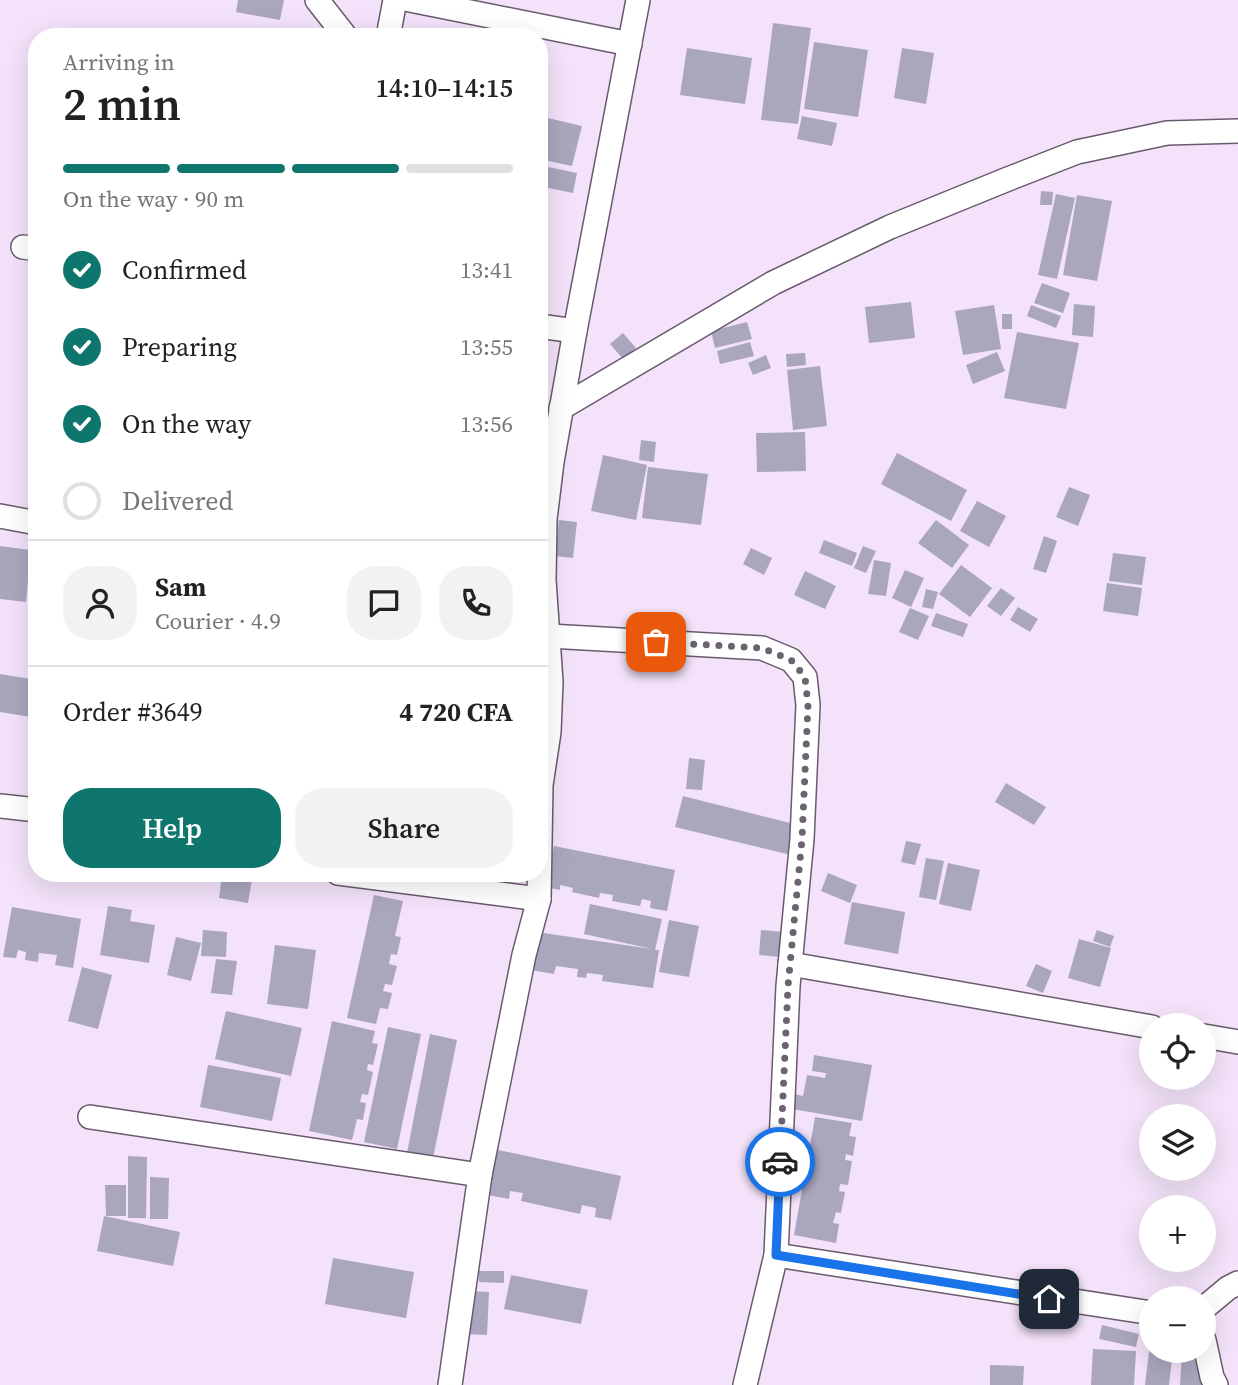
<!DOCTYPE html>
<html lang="en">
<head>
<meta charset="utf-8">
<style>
  body { margin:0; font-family:"Source Serif 4",serif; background:#f2f2f2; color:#222; height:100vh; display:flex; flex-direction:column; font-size:26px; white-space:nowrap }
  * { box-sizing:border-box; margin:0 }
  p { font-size:23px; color:#767676 }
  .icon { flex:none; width:38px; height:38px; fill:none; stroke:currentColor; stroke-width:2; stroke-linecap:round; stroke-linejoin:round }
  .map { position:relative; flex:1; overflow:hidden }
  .sheet { position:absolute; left:28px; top:28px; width:520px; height:854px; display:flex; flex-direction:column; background:#fff; border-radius:28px; box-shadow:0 7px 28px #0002 }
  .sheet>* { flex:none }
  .controls { position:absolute; left:1139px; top:1013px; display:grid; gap:14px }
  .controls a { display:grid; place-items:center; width:77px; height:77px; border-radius:50%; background:#fff; box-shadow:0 7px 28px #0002; font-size:35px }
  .pin { position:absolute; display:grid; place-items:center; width:60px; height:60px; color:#fff; margin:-30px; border-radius:14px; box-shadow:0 4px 10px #0006 }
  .courier { position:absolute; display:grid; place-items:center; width:70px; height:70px; margin:-35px; border:5px solid #1a73e8; border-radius:50%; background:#fff; color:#222; box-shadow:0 2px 9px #0007 }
  .summary em { font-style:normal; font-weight:600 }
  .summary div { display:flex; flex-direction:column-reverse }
  .summary { display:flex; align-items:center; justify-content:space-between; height:119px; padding:0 35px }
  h1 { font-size:46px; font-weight:600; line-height:52px }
  .bar { display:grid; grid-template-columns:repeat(4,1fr); gap:10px 7px; align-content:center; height:84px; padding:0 35px }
  .bar i { height:9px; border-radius:5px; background:#e0e0e0 }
  .bar .selected { background:#0f766e }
  .bar p { grid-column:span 4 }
  .line { display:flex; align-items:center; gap:18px; padding:0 35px; border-top:2px solid #e0e0e0 }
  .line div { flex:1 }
  .round { display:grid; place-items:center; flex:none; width:74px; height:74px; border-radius:28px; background:#f2f2f2 }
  ol { padding:0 35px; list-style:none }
  li { display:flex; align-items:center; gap:21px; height:77px }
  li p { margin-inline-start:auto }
  li .icon { padding:7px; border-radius:50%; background:#0f766e; color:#fff; stroke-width:4 }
  li:last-child { color:#767676 }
  li i { width:38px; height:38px; border:4px solid #e0e0e0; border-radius:50% }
  .cta { display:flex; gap:14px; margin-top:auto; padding:14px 35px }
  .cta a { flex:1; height:80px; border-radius:28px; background:#0f766e; color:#fff; font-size:28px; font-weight:600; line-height:80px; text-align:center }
  .cta a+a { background:#f2f2f2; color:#222 }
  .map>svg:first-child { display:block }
  .building { fill:#a9a6be }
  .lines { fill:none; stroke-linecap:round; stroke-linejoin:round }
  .street-casing { stroke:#695a6e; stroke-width:26 }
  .street { stroke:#fff; stroke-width:23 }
  .done { stroke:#6c6370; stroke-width:7; stroke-dasharray:0 12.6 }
  .route { stroke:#1a73e8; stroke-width:9 }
</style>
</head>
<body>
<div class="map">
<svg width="1238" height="1385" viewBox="0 0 1238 1385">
  <rect width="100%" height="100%" fill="#f3e2f9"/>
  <g class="building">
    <path d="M238,0H284L280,20L236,12Z"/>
    <path d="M773,23L811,28L798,124L761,120Z"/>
    <path d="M814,42L868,50L858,117L804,109Z"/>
    <path d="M687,48L752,58L745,104L680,95Z"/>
    <path d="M902,48L934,53L926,104L894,98Z"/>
    <path d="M539,116L582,126L572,166L539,159Z"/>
    <path d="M802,116L837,123L832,146L797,139Z"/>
    <path d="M539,165L577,173L573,193L539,186Z"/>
    <path d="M1041,191L1053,192L1052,205H1040Z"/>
    <path d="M1056,194L1075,198L1057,279L1038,275Z"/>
    <path d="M1077,195L1112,201L1097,281L1063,275Z"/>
    <path d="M1042,283L1070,293L1063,313L1034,303Z"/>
    <path d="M911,302L915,338L869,343L865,307Z"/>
    <path d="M1074,304L1095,306L1093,337L1072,335Z"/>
    <path d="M994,305L1001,349L963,355L955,311Z"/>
    <path d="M1031,305L1061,316L1056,328L1027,316Z"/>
    <rect x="1002" y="314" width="10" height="15"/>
    <path d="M747,322L752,339L715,348L711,331Z"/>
    <path d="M1017,332L1079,343L1066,409L1004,398Z"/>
    <path d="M623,333L636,348L623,359L610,344Z"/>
    <path d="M750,342L754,356L720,364L717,351Z"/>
    <path d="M997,352L1005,371L973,384L966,365Z"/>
    <path d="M805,353L806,365L787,367L786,354Z"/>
    <path d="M766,355L771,368L753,375L748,363Z"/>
    <path d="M820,366L827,426L793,430L787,370Z"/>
    <path d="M805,432L806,471L757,472L756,433Z"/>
    <path d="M641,440L656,442L654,462L639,460Z"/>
    <path d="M897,453L967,490L951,521L881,484Z"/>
    <path d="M603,455L647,465L636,520L591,511Z"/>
    <path d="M648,467L708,474L701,525L642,518Z"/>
    <path d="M1069,487L1090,495L1078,526L1056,517Z"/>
    <path d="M977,501L1006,516L989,547L960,531Z"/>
    <path d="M559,520L577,522L573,558L555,556Z"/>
    <path d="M936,520L969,545L952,568L918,543Z"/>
    <path d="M1044,536L1057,541L1046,573L1033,569Z"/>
    <path d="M824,540L857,553L852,566L819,553Z"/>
    <path d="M0,546L31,550L26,602L0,599Z"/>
    <path d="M863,546L876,551L866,573L854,568Z"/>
    <path d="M751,548L772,558L764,575L743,564Z"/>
    <path d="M1113,553L1146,557L1142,585L1109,581Z"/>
    <path d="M874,560L891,563L886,596L868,594Z"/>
    <path d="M961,565L992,588L970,617L939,594Z"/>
    <path d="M905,570L924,578L911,607L892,598Z"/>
    <path d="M805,571L836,586L825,609L794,595Z"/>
    <path d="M1107,583L1142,588L1138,616L1103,611Z"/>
    <path d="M1001,588L1015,598L1001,616L987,606Z"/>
    <path d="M926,589L938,592L933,609L922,607Z"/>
    <path d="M1018,607L1038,619L1030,632L1010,620Z"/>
    <path d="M910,608L929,616L918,640L899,632Z"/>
    <path d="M936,613L968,624L963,637L931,626Z"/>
    <path d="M0,674L37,680V718L0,712Z"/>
    <path d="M689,758L705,760L702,790L686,789Z"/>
    <path d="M1006,783L1046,807L1034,825L995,802Z"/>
    <path d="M683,796L798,825L791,855L675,827Z"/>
    <path d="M906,841L921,844L915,865L901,862Z"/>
    <path d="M554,846L675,870L667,911L650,908L651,901L642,899L640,906L612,901L613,895L600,893L599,898L572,892L573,888L560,885V890L546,887Z"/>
    <path d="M926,858L944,861L936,900L919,897Z"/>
    <path d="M948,863L980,870L971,911L939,904Z"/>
    <path d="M828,873L857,885L850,903L821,891Z"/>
    <path d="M222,875L252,879L248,903L219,898Z"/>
    <path d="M374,895L403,901L395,936L401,937L397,955L391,954L389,964L397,966L392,985L385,984L383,991L392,993L388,1009L380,1008L376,1024L347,1018Z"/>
    <path d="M852,902L905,912L898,954L844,944Z"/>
    <path d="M590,904L662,919L655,950H659L653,988L602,981L603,975L587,973L586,978L577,977L578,969L556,966L554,974L525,969L530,931L652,949L584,934Z"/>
    <path d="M108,906L132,910L130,921L155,925L149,963L100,955Z"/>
    <path d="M12,907L81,919L73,968L55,965L57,955L39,953L38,962L25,960L26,952L18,950L16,958L3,957Z"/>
    <path d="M669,920L699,926L689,977L659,972Z"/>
    <path d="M203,930L227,932L226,957L201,956Z"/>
    <path d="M761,930L783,932L780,957L759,955Z"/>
    <path d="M1097,930L1114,936L1110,947L1093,941Z"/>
    <path d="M176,937L201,943L191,981L167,975Z"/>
    <path d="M1079,939L1111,948L1100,987L1068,978Z"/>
    <path d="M275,945L316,950L308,1009L267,1004Z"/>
    <path d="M216,959L237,961L232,995L211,993Z"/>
    <path d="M1036,964L1052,971L1043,993L1026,986Z"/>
    <path d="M82,967L112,975L98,1029L68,1021Z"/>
    <path d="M226,1011L302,1028L291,1076L215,1059Z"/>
    <path d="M332,1021L375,1031L372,1043L378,1044L373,1065L368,1064L367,1070L373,1072L368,1095L362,1094L360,1102L366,1103L363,1120L357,1119L352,1140L309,1131Z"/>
    <path d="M388,1027L421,1034L397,1149L364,1142Z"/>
    <path d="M430,1034L457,1040L433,1158L407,1153Z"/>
    <path d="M814,1055L872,1065L862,1121L792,1109L794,1094L803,1096L807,1075L825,1078L826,1073L812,1071Z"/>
    <path d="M208,1065L281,1078L272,1121L200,1107Z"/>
    <path d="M815,1117L852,1123L849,1136L856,1137L853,1156L846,1154L845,1160L852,1161L848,1185L840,1184L839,1191L845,1192L841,1213L836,1212L833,1223L839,1224L836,1243L794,1235Z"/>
    <path d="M498,1150L621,1176L611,1220L595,1217L596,1208L582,1205L580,1214L521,1201L523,1193L510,1191L509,1199L488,1195Z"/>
    <path d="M128,1156L147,1157L146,1218H128Z"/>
    <path d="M150,1177L169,1178L168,1219H150Z"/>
    <path d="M105,1185H126V1216H106Z"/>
    <path d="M104,1216L180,1232L173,1266L97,1251Z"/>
    <path d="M333,1258L414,1272L406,1318L325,1304Z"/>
    <path d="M479,1271H504V1283L479,1282Z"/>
    <path d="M511,1275L588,1290L581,1324L504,1309Z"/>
    <path d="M466,1291L489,1292L487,1335L464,1334Z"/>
    <path d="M1030,1304L1047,1305V1326L1030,1325Z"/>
    <path d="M1102,1325L1139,1334L1136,1347L1099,1339Z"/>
    <path d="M1150,1343L1152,1351H1173L1169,1385H1145Z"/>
    <path d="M1093,1349L1136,1351L1134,1385H1091Z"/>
    <path d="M1182,1351H1204L1203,1385H1180Z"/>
    <path d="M990,1365L1024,1366L1023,1385H990Z"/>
  </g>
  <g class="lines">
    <g class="street-casing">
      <g id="street">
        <path d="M317,0L346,37"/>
        <path d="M410,0L630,44"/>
        <path d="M388,37L395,0"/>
        <path d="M23,247L37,249"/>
        <path d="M539,326L575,331"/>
        <path d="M561,408L773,283L890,227L1008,179L1077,152L1167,133L1238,131"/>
        <path d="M0,516L37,523"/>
        <path d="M539,633L549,636L762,648L791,660L805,677L808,705L802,839L788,986L776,1255L745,1385"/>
        <path d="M0,806L37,810"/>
        <path d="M338,873L539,899"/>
        <path d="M790,964L1152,1027"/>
        <path d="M1204,1036L1238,1042"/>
        <path d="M90,1117L480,1175"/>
        <path d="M776,1255L1152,1313"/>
        <path d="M1204,1308L1228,1288L1238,1283"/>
        <path d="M1204,1340L1212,1377L1216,1385"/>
        <path d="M450,1385L480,1175L524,955L539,899L541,785L549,732L551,682L544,580L545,519L552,462L575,331L638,0"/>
      </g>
    </g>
    <use href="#street" class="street"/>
  </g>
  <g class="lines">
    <path class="done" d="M656,642L762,648L791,660L805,677L808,705L802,839L788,986L780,1162"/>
    <path class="route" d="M780,1162L776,1255L1049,1299"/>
  </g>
</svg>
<div class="controls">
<a><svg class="icon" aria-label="locate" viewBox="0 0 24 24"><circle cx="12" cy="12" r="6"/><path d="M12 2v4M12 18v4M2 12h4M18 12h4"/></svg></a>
<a><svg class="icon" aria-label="layers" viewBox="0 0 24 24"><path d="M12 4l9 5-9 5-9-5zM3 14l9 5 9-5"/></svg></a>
<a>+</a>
<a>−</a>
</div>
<div class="pin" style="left:656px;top:642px;background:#ea580c"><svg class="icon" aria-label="bag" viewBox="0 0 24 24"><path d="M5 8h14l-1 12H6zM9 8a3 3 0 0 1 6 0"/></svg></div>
<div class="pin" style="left:1049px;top:1299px;background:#1f2937"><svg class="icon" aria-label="home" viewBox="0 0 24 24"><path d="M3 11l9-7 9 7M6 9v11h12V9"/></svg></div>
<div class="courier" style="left:780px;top:1162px"><svg class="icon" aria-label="car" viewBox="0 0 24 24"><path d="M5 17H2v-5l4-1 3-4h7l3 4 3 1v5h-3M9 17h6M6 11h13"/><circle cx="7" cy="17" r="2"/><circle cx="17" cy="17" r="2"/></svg></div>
<section class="sheet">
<div class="summary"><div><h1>2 min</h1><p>Arriving in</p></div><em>14:10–14:15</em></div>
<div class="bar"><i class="selected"></i><i class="selected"></i><i class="selected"></i><i></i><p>On the way · 90 m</p></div>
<ol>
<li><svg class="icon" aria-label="check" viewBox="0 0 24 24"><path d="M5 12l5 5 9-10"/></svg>Confirmed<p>13:41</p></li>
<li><svg class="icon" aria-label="check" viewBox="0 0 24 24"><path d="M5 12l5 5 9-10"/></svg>Preparing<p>13:55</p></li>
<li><svg class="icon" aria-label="check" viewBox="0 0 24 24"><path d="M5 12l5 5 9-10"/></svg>On the way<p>13:56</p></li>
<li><i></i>Delivered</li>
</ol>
<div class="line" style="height:126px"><a class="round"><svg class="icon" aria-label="person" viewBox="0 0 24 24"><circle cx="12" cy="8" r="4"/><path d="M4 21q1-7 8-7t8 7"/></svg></a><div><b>Sam</b><p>Courier · 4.9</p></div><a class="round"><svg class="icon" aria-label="chat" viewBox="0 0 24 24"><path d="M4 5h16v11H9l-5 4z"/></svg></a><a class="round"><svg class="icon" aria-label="phone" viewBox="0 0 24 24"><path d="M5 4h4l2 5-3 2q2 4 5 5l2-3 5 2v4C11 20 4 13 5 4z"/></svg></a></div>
<div class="line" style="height:91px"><div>Order #3649</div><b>4 720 CFA</b></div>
<div class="cta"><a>Help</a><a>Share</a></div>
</section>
</div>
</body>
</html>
